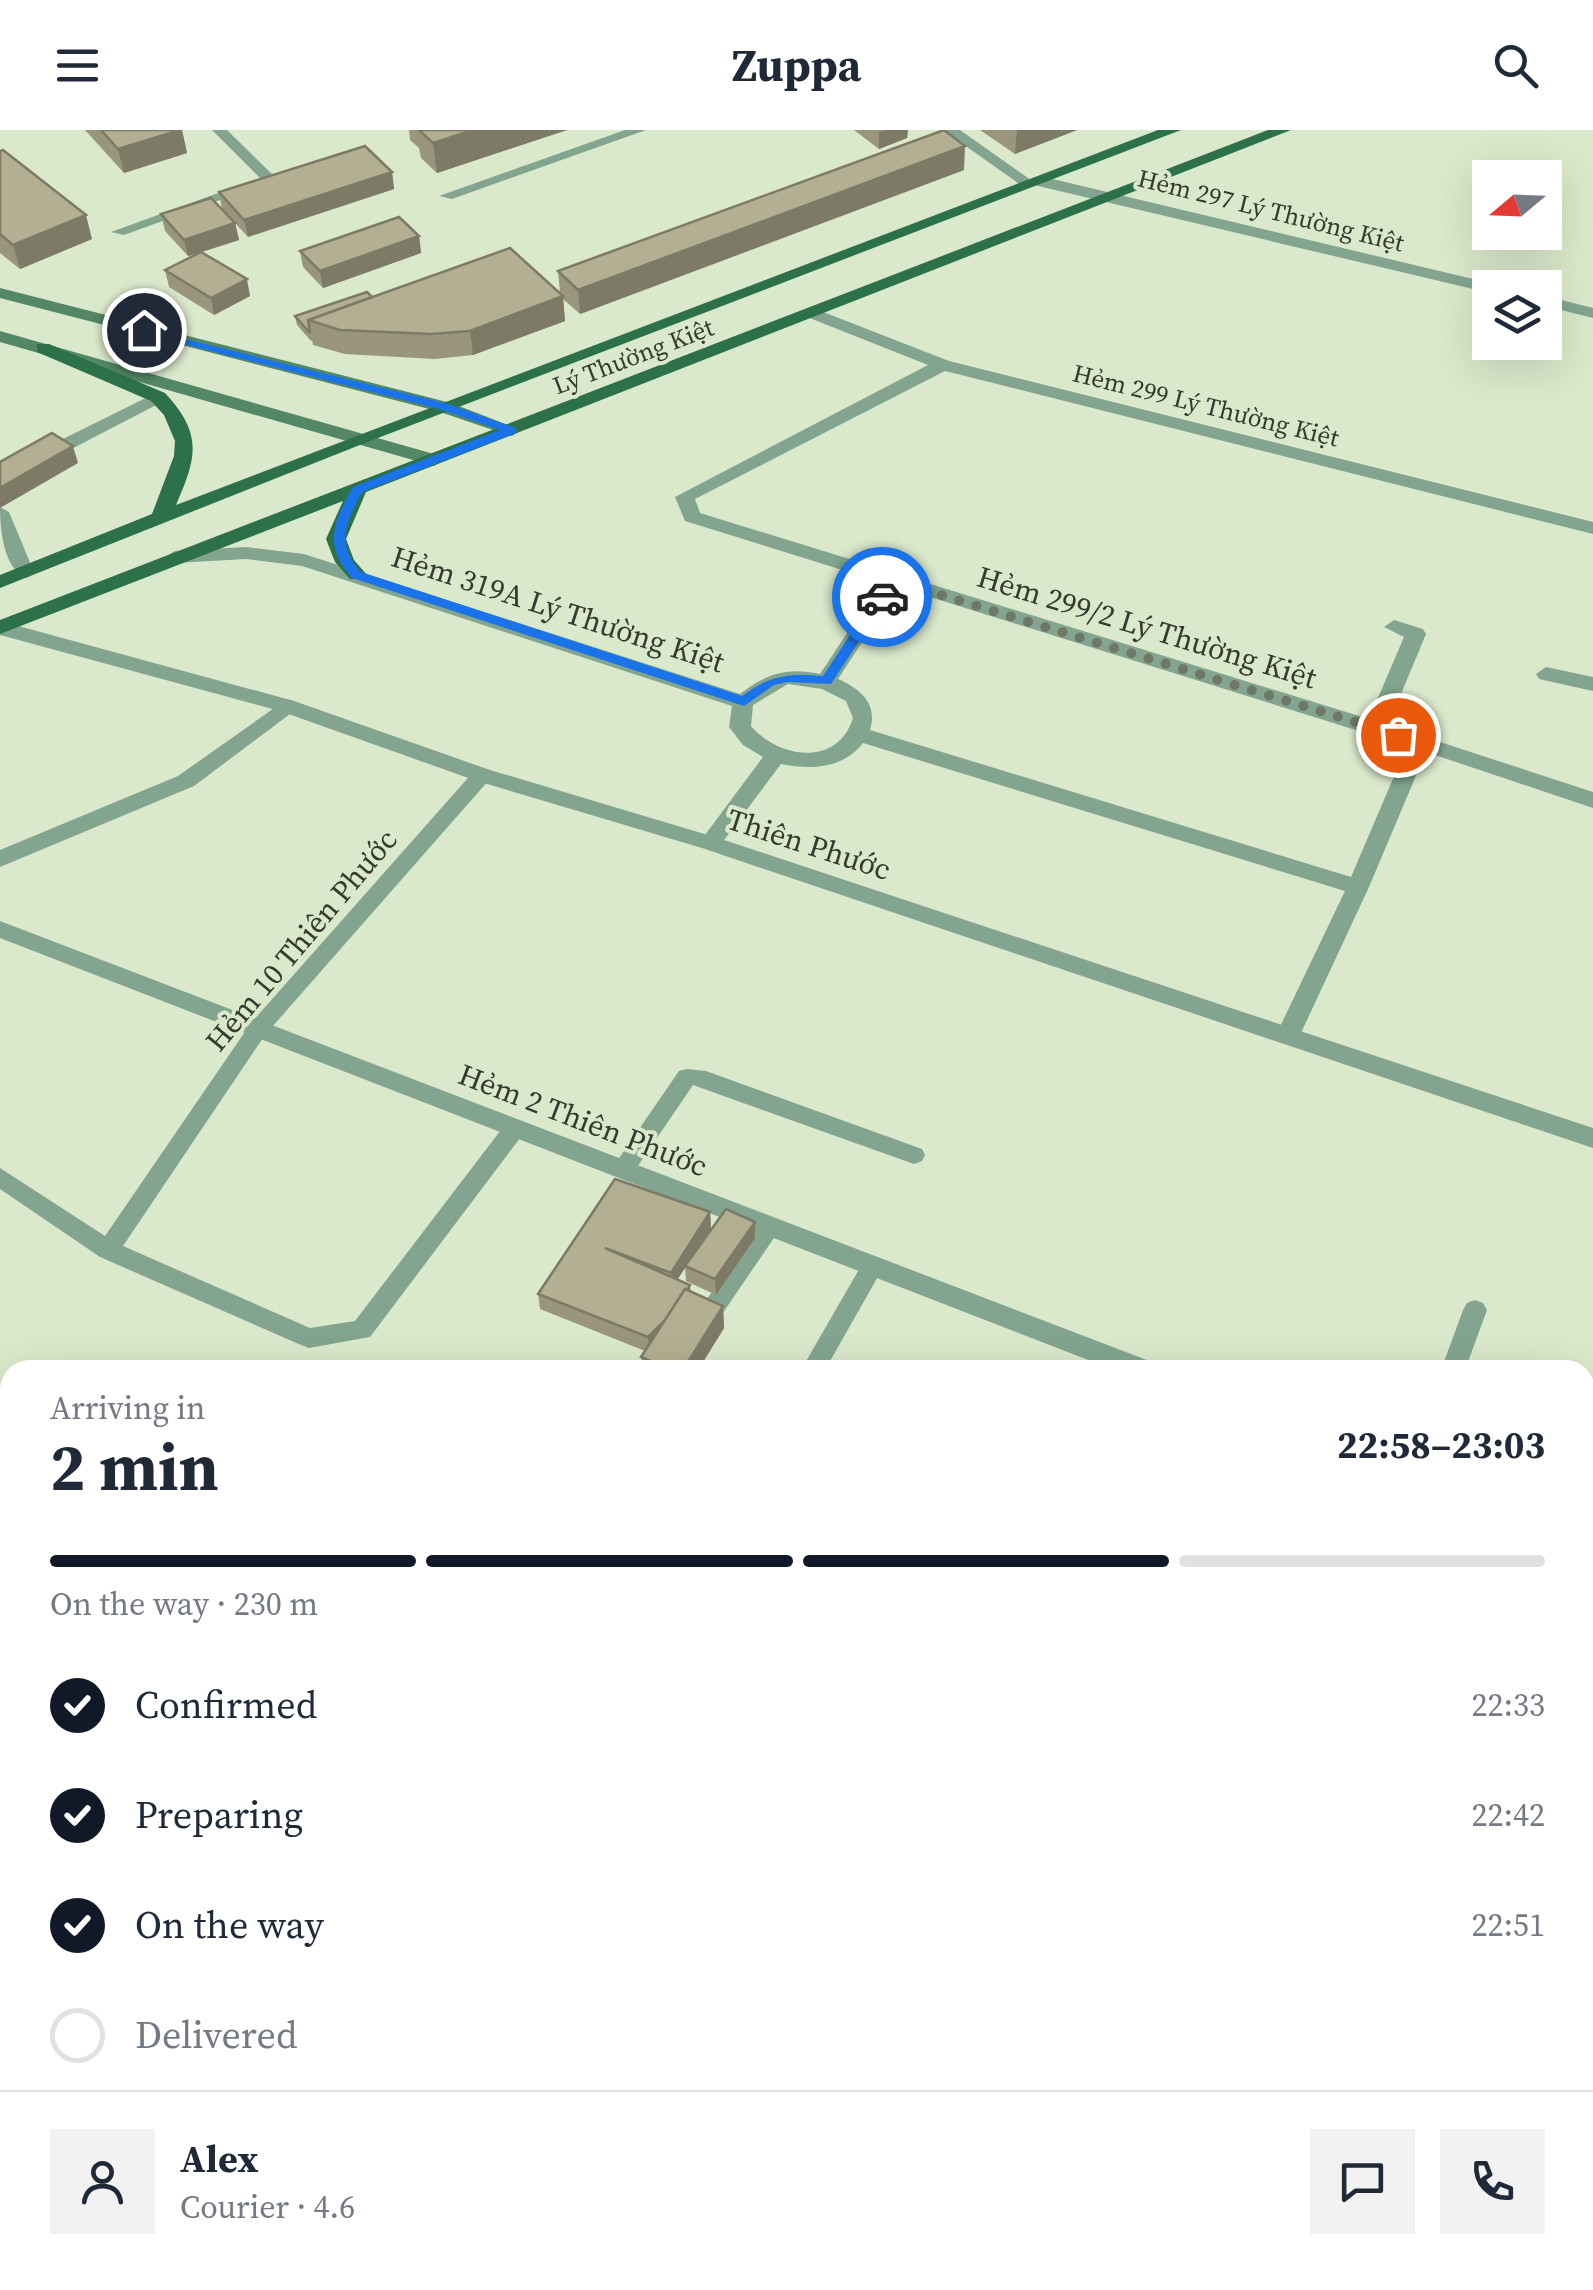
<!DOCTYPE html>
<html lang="en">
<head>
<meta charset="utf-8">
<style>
  body { margin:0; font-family:"Source Serif 4",serif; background:#f2f2f3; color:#1f2937; height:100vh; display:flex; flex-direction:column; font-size:38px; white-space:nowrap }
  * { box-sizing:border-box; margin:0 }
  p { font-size:32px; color:#747a83 }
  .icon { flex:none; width:55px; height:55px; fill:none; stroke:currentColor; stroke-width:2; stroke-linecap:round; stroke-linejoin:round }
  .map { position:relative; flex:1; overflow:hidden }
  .sheet { position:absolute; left:0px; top:1230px; width:1595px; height:930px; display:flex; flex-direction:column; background:#fff; border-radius:30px 30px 0 0; box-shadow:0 10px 40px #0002 }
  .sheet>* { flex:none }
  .needle { width:65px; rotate:251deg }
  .tools { position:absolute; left:1472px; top:30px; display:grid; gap:20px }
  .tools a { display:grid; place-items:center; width:90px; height:90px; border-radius:0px; background:#fff; box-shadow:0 10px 40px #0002; font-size:50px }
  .pin { position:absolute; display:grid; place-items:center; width:85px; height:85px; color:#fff; margin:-42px; border:5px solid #fff; border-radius:50%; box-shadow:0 2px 10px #0007 }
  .courier { position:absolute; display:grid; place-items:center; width:100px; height:100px; margin:-50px; border:8px solid #1a73e8; border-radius:50%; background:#fff; color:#222; box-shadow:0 2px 12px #0007 }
  .head em { font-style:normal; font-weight:700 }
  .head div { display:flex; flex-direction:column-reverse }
  .head { display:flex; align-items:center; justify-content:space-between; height:170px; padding:0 50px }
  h1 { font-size:65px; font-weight:700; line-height:75px }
  .bar { display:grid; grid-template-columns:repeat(4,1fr); gap:15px 10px; align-content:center; height:120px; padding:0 50px }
  .bar i { height:12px; border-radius:8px; background:#e0e1e3 }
  .bar .on { background:#111827 }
  .bar p { grid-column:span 4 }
  .line { display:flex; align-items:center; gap:25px; padding:0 50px; border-top:2px solid #e0e1e3 }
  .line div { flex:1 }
  .round { display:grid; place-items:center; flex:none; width:105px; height:105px; border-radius:0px; background:#f2f2f3 }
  ol { padding:0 50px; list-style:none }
  li { display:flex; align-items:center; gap:30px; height:110px }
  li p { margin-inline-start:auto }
  li .icon { padding:10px; border-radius:50%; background:#111827; color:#fff; stroke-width:4 }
  li:last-child { color:#747a83 }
  li i { width:55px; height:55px; border:5px solid #e0e1e3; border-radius:50% }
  header { display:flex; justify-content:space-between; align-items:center; height:130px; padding:0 50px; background:#fff; font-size:45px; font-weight:700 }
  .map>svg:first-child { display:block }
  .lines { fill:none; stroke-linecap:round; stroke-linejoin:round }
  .service { fill:#83a58f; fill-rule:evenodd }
  .minor { fill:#83a58f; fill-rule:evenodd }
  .tertiary { fill:#83a58f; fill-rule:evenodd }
  .secondary { fill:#538766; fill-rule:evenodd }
  .primary { fill:#2c714a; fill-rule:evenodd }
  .wall { fill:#9a967e }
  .shaded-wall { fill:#7d7a66 }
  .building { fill:#b3af92; stroke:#7d7a66; stroke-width:2.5 }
  .route { fill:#1a73e8 }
  .done { stroke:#6f7866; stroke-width:10; stroke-dasharray:0 18 }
  .labels { text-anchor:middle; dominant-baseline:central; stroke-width:8; stroke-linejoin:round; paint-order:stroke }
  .far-street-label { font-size:25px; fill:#353b2f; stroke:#dae8cb }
  .street-label { font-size:30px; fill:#353b2f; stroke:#dae8cb }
</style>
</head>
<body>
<header><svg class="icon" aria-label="menu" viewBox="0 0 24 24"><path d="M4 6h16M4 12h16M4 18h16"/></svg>Zuppa<svg class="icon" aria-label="search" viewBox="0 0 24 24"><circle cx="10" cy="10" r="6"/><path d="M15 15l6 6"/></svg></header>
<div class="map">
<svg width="1593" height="2160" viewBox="0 0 1593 2160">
  <rect width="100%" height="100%" fill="#dae8cb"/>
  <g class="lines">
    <g class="service">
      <path d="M212,0H227L275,47V53H265Z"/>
      <path d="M625,0H646L452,69L439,66Z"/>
      <path d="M943,0H960L1038,55L1025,58Z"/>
      <path d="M243,54L256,57L124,105L111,102Z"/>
      <path d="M158,262L164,263V271L0,356L2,339Z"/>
      <path d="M0,377L9,382L34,442L31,446L25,448C3,437 0,398 0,377Z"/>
      <path d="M482,638L489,640L492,645L489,650L265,905L123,1116L310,1198L355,1191L507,992H523L526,998L523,1004L370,1207L309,1218L301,1215L100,1127L0,1059V1038L105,1106L251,893L475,640Z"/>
      <path d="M687,939L706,941L922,1019L925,1025L922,1031L914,1034L693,955L631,1046H615L612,1040L615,1034L679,941Z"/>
      <path d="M770,1087L778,1090L781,1096L778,1102L716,1193L708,1196L700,1193L696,1186L700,1179L762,1090Z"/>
      <path d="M873,1127L881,1129L884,1136L825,1240H801L865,1129Z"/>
      <path d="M1475,1170L1483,1173L1487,1180L1465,1240H1441L1463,1180L1467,1173Z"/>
      <path d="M0,1779L10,1783V1812L0,1808Z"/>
      <path d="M1585,1795L1593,1797V1825L1585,1823Z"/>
      <path d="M1593,1997V2058L1585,2062V2001Z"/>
      <path d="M894,2150H924L920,2160H890Z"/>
      <path d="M1191,2150H1222L1218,2160H1187Z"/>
      <path d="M1546,2150H1576L1574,2160H1544Z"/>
    </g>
    <g class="minor">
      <path d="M1040,46L1490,153L1498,158H1490V163L1034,55L1032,51Z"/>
      <path d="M1545,166L1593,178V188L1545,176Z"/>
      <path d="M813,178L949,231L1593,392V404L945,241L695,369L700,383L1369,589L1404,507L1384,497L1394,490L1423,499L1426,504L1388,595L1593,662V678L1426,622L1369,757L1300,905L1288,914L1276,905L1345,761L863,613C843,639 811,640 781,634L718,718L710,721L699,713L763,627L743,615L729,597L732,576L302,436L246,429L175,433L165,427L175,421L246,417L304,424L740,564C766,544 787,537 820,544L881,452L685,391L675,367L928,235L807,187L804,183ZM898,457L1407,616L1351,747L870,600C878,574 861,559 838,549ZM788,554L822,559L846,571L853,588C838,637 779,629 751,596L753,575Z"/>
      <path d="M1546,537L1593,547V561L1539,549L1536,544Z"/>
      <path d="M287,569L294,571L297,576L294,581L194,656L0,737V720L178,646Z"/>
      <path d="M0,791L1152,1232L1156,1240H1114L0,808Z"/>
      <path d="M0,1298L10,1302V1327L0,1323Z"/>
      <path d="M1585,1401L1593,1404V1428L1585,1425Z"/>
      <path d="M0,1995L10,1999V2032L0,2028Z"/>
      <path d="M247,2150H296L300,2160H251Z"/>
      <path d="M545,2150H580L576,2160H541Z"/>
    </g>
    <path class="tertiary" d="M0,491L294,571L490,640L718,708L1593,998V1018L702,718L474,650L280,581L0,505Z"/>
    <g class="secondary">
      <path d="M0,158L451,273L521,300L512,306L505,304L437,281L0,168Z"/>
      <path d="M0,201L441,326L443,330L434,336L0,212Z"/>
    </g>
    <g class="primary">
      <path d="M1158,0H1181L370,311L0,458V445L152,384L174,326L175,311L164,285L151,271L37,222V214H49L165,263C203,304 197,327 176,375Z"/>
      <path d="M1268,0H1291L366,362L346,409L354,430L367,445L364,449H350L335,432L326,409L343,371L0,504V490Z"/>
    </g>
  </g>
  <g class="wall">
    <path d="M85,0H182L187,23L124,43Z"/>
    <path d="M409,0H567L437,43L421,28L419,18L410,10Z"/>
    <path d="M854,0H908L907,8L879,19Z"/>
    <path d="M980,0H1077L1015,24Z"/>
    <path d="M0,21L92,109L20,139L0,123Z"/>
    <path d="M964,40L580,184L563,169L565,191L473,225L435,229L345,224L313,215L312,210L311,211L297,195L295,186L372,167L560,163L558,141Z"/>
    <path d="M392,42L394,59L248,107L235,93L239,110L202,122L250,166L214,185L169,157L165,140L199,123L188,126L165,101L161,84L222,79L219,62Z"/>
    <path d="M419,106L421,123L323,158L303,137L300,121Z"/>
    <path d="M710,1082L711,1098L701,1114L755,1092V1108L716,1165L686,1151L685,1137L678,1149L690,1155V1161L723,1176L724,1198L698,1240H643L641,1227L645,1221L540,1179L538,1164Z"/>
  </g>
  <g class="shaded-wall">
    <path d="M180,0H182L187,23L124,43L118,19Z"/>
    <path d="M473,0H567L437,43L433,13Z"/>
    <path d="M886,0H908L907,8L879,19V2Z"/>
    <path d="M1017,0H1077L1015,24Z"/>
    <path d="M965,16L964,40L580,184L578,160Z"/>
    <path d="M392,42L394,59L248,107L244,90Z"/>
    <path d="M86,85L92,109L20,139L13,115Z"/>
    <path d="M235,93L239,110L188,126L184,110Z"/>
    <path d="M419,106L421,123L323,158L320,141Z"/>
    <path d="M247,149L250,166L214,185L211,168Z"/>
    <path d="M563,166L565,191L473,225L470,201Z"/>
    <path d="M73,316L78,333L0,378V358Z"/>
    <path d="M710,1082L711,1098L672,1158L671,1143Z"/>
    <path d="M755,1092V1108L716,1165L715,1149Z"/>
    <path d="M690,1155L691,1170L649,1222L648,1207Z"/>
    <path d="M723,1176L724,1198L698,1240H683Z"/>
  </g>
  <g class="building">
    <path d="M101,0H180L118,19Z"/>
    <path d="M419,0H473L433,13Z"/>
    <path d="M944,0L965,16L578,160L558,141Z"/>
    <path d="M365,16L392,42L244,90L219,62Z"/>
    <path d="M3,20L86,85L13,115L0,104V21Z"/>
    <path d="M211,68L235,93L184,110L161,84Z"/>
    <path d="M399,87L419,106L320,141L300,121Z"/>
    <path d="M510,118L563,166L470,201L431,204L340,200L308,190Z"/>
    <path d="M201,122L247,149L211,168L165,140Z"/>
    <path d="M367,162L372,167L308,190L310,202H309L295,186Z"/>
    <path d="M52,303L73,316L0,358V332Z"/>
    <path d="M615,1049L710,1082L671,1143L605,1118L690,1155L687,1160L685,1159L666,1189L648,1207L538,1164Z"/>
    <path d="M726,1079L755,1092L715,1149L685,1136Z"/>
    <path d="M685,1159L723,1176L683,1240H671L641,1227Z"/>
  </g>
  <path class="route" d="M140,198L448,274L516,298V303L362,362C346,393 335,414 361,442L742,566C770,545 788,543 823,546L877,464L888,467L831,554L788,552L774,555L744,576L352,448C323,415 333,392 353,357L500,300L439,279L140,203Z"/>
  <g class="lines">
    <path class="done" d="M882,467L892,450L1398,605"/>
  </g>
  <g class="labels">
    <g class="far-street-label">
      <text transform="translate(1271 80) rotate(14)">Hẻm 297 Lý Thường Kiệt</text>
      <text transform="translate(633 226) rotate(-21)">Lý Thường Kiệt</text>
      <text transform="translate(1206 275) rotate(14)">Hẻm 299 Lý Thường Kiệt</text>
    </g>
    <g class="street-label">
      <text transform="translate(558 479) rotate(18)">Hẻm 319A Lý Thường Kiệt</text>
      <text transform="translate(1147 497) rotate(17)">Hẻm 299/2 Lý Thường Kiệt</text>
      <text transform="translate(809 714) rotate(18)">Thiên Phước</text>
      <text transform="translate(301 810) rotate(-50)">Hẻm 10 Thiên Phước</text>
      <text transform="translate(583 990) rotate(21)">Hẻm 2 Thiên Phước</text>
    </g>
  </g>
</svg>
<div class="tools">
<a><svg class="needle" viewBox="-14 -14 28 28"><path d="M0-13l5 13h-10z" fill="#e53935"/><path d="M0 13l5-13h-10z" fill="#747a83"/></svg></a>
<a><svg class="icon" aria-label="layers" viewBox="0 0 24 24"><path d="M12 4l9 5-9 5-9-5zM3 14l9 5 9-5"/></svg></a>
</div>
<div class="pin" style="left:1398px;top:605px;background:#ea580c"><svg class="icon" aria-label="bag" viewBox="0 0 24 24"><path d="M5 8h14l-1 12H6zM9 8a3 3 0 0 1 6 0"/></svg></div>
<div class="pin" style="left:144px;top:200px;background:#1f2937"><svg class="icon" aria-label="home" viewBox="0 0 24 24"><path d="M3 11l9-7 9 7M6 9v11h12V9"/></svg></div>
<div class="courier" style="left:882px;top:467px"><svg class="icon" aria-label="car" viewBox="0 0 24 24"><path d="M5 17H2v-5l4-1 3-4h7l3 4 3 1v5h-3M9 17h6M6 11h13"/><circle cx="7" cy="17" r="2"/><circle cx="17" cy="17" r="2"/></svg></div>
<section class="sheet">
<div class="head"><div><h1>2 min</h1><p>Arriving in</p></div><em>22:58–23:03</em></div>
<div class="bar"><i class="on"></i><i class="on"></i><i class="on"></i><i></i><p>On the way · 230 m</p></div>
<ol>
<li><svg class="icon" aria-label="check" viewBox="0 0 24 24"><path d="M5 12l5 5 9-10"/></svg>Confirmed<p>22:33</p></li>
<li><svg class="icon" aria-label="check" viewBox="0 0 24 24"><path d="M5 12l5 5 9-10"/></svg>Preparing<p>22:42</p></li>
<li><svg class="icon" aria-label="check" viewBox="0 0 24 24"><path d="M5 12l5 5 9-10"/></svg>On the way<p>22:51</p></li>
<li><i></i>Delivered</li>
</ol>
<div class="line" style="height:180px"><a class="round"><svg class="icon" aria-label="person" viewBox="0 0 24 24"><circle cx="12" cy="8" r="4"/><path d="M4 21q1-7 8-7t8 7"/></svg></a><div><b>Alex</b><p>Courier · 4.6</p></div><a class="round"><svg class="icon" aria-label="chat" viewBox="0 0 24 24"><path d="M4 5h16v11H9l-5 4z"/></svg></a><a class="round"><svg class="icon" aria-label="phone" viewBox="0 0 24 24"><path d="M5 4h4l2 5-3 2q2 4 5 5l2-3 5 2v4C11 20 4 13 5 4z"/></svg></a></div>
</section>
</div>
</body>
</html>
